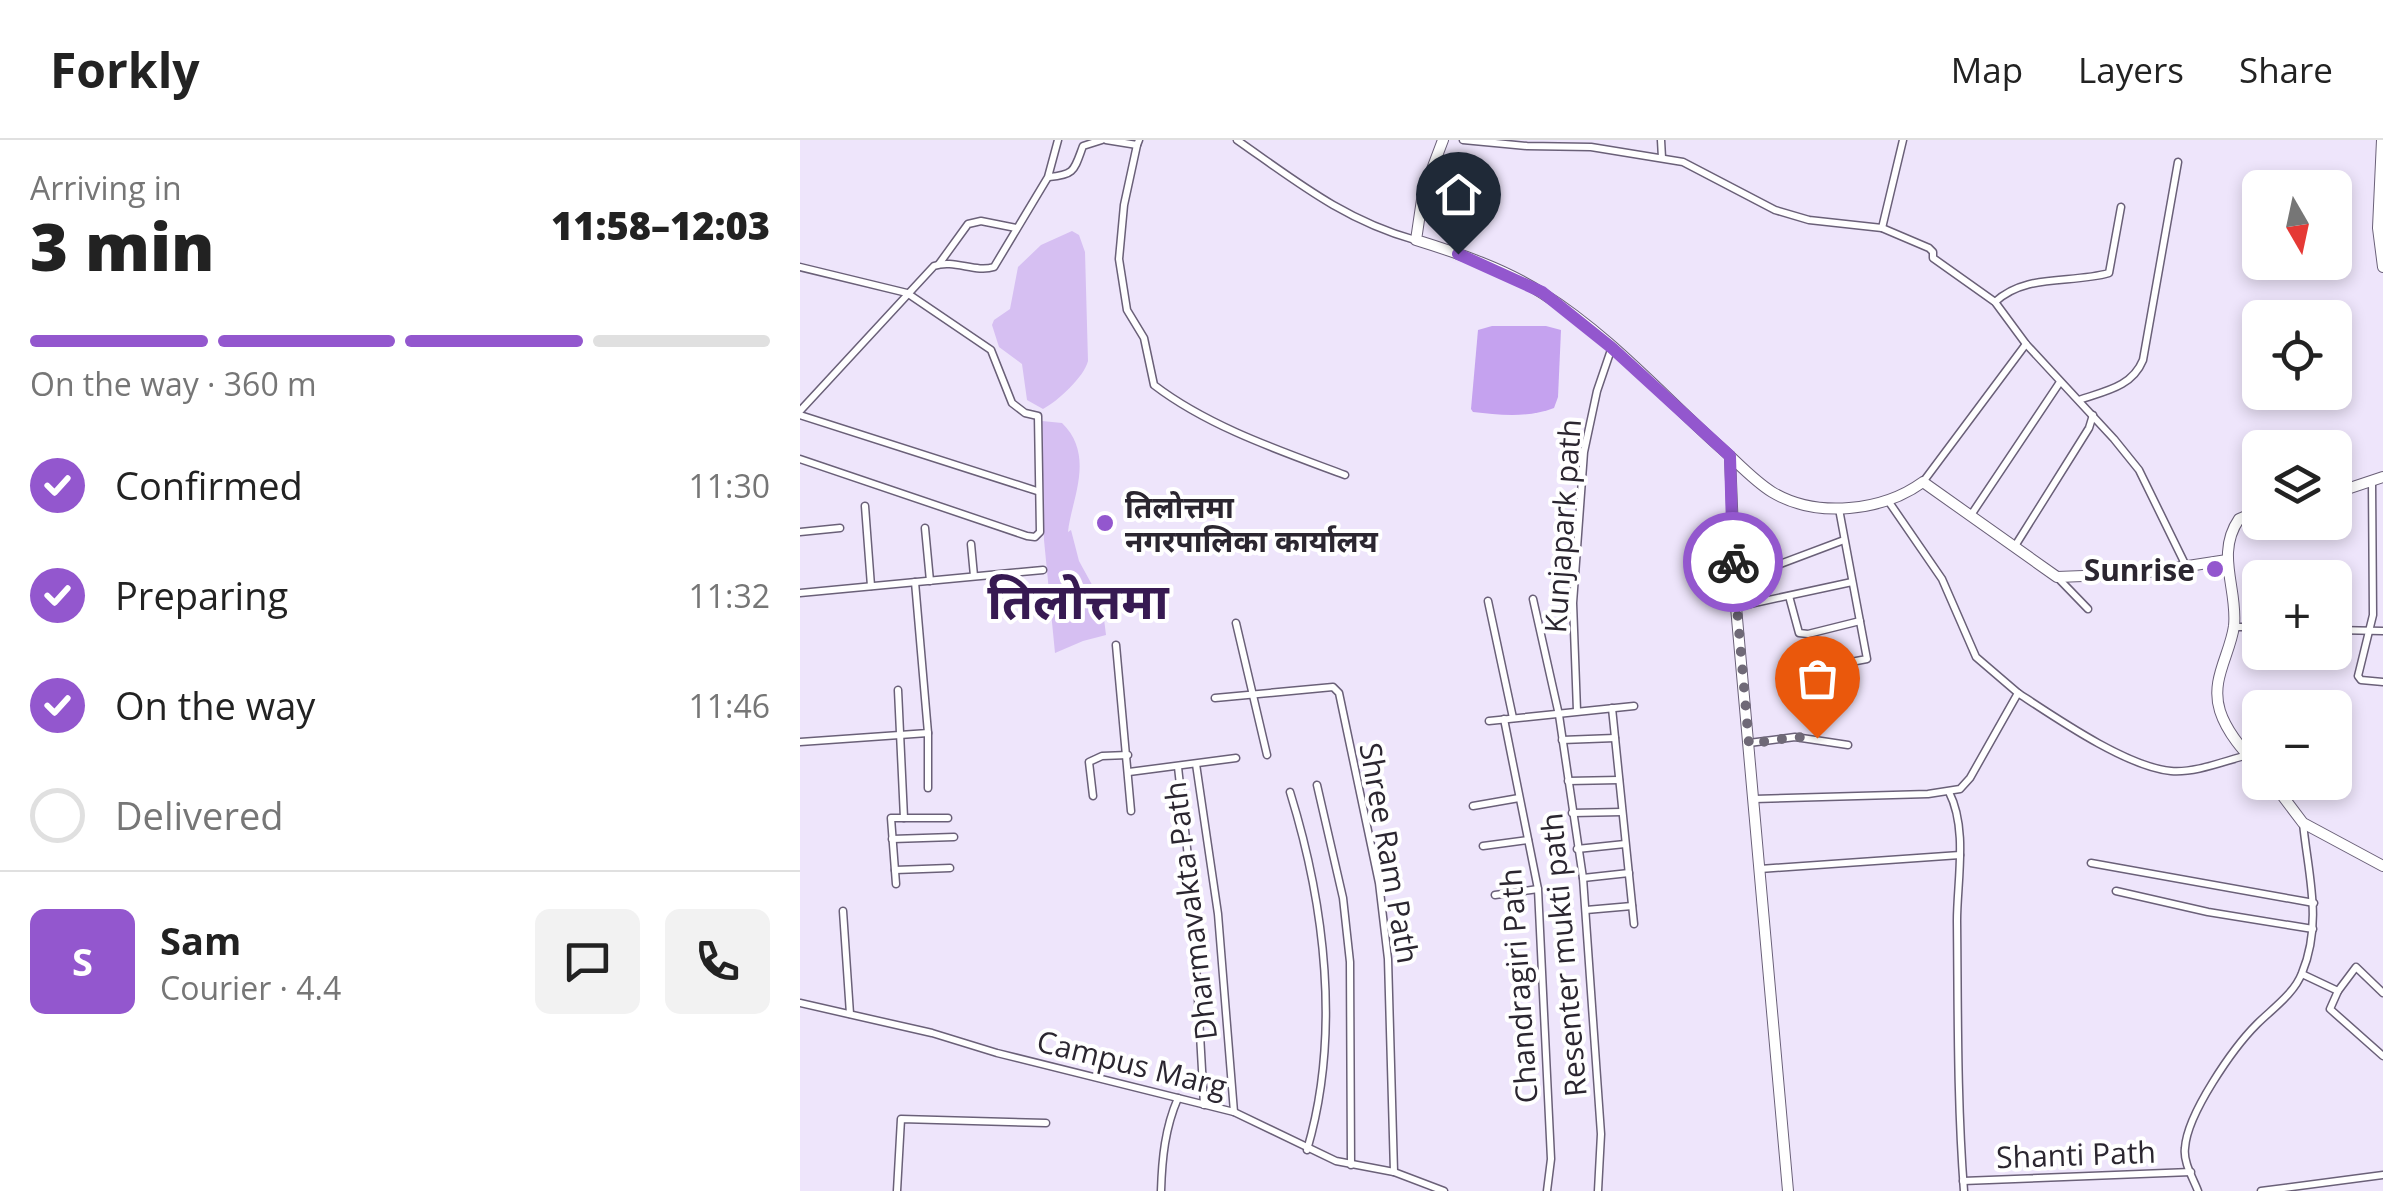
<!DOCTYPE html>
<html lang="en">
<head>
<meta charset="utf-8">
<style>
  body { margin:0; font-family:"Open Sans","Noto Sans Devanagari",sans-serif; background:#f2f2f2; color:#222; height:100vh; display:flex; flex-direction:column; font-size:38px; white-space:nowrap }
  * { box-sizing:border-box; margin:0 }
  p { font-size:32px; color:#767676 }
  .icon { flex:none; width:55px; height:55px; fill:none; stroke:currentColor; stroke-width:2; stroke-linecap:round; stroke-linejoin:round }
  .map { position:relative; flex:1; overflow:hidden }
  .drawer { display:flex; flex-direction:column; background:#fff; width:800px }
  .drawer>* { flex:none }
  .needle { width:65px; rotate:171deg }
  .buttons { position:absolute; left:1442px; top:30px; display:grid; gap:20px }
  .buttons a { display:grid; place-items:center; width:110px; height:110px; border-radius:15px; background:#fff; box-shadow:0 5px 15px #0003; font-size:50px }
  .pin { position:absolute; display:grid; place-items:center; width:85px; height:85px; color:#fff; margin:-102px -42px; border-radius:50% 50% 50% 0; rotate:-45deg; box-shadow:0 0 10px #0007 }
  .pin .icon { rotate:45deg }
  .courier { position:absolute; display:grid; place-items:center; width:100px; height:100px; margin:-50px; border:8px solid #9357ce; border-radius:50%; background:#fff; color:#222; box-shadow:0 2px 12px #0007 }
  .summary em { font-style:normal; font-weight:800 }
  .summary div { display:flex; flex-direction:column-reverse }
  .summary { display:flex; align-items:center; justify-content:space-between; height:170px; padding:0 30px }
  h1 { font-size:65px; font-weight:800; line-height:75px }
  .bar { display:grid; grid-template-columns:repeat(4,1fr); gap:15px 10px; align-content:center; height:120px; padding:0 30px }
  .bar i { height:12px; border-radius:8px; background:#e0e0e0 }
  .bar .selected { background:#9357ce }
  .bar p { grid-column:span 4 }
  .line { display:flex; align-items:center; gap:25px; padding:0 30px; border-top:2px solid #e0e0e0 }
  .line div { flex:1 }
  .round { display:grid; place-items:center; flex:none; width:105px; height:105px; border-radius:15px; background:#f2f2f2 }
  ol { padding:0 30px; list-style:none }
  li { display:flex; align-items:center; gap:30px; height:110px }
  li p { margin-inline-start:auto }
  li .icon { padding:10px; border-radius:50%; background:#9357ce; color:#fff; stroke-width:4 }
  li:last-child { color:#767676 }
  li i { width:55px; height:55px; border:5px solid #e0e0e0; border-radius:50% }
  header { display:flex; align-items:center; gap:60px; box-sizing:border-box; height:140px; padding:0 50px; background:#fff; border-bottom:2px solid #e0e0e0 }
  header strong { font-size:48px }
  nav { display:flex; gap:55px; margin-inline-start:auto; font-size:35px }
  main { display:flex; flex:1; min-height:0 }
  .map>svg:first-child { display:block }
  .green { fill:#d6bff2 }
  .water { fill:#c5a2ef }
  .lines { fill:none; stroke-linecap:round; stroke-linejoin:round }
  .street-casing { stroke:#6a6078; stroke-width:9 }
  .secondary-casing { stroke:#6a6078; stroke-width:12 }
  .street { stroke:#fff; stroke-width:6 }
  .secondary { stroke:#fff; stroke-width:10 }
  .done { stroke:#6f6977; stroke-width:10; stroke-dasharray:0 18 }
  .route { stroke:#9357ce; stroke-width:12 }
  .poi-dot { fill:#9357ce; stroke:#fff; stroke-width:4 }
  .labels { text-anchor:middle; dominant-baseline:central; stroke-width:8; stroke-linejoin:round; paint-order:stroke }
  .poi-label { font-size:30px; font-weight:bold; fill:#2b2630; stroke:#fff; text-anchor:start }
  .street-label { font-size:30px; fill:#2b2630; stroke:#fff }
  .town-label { font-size:50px; font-weight:bold; fill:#371a52; stroke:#fff }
</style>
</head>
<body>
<header>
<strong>Forkly</strong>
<nav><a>Map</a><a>Layers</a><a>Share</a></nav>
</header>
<main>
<section class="drawer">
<div class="summary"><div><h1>3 min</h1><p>Arriving in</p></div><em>11:58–12:03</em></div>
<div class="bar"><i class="selected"></i><i class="selected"></i><i class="selected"></i><i></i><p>On the way · 360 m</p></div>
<ol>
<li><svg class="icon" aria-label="check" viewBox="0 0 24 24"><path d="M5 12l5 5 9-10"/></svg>Confirmed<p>11:30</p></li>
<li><svg class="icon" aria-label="check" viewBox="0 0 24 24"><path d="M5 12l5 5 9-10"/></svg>Preparing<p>11:32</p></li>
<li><svg class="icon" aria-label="check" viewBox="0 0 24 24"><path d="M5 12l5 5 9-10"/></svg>On the way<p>11:46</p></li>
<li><i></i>Delivered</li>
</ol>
<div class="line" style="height:180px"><b class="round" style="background:#9357ce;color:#fff">S</b><div><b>Sam</b><p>Courier · 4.4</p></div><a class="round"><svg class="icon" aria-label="chat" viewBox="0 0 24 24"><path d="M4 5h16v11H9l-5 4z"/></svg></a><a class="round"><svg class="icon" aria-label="phone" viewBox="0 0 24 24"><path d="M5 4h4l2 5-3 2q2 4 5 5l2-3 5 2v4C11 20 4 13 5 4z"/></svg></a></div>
</section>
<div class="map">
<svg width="1583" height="1051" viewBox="0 0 1583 1051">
  <rect width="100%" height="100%" fill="#eee5fb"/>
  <g class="green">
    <path d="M272,91L279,95L285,112L288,221C284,237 258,261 243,269L227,260L222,224L199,207L192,185L194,180L210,169L218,127L241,105Z"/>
    <path d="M242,281L262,283C296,316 271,360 268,392L271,390L279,421L302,463L306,495L283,501L255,513L244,400Z"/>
  </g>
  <path class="water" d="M692,186H746L761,190L758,257L754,268C729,278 699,275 673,272L671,269L678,190Z"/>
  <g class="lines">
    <g class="street-casing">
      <g id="street">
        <path d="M306,0L337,5L339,0"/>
        <path d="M437,0C497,42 544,80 615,100"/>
        <path d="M663,0L727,6L791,7L883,22L975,70L1009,80L1082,88L1129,108L1133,112V118L1195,162L1226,204L1314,299L1339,330L1386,426"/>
        <path d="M861,0L862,18"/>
        <path d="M337,5L324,65L319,119L327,170L344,198L354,245C409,287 481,311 545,335"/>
        <path d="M249,37C275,35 274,30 283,6L302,0"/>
        <path d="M1082,88L1103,0"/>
        <path d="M139,124L168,84L181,81L216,88"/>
        <path d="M0,127L107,153L191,210L212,263L225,273L238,276L240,392L235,397L227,396L0,319"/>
        <path d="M1195,162C1226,133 1271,144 1309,133L1321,67"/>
        <path d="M1279,260C1305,251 1332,247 1343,220L1378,22"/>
        <path d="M0,271L134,126C154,119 175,133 194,127L248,37L258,0"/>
        <path d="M0,275L237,351"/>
        <path d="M1123,342L1226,204"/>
        <path d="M1572,342L1573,475L1558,536L1561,540L1583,542"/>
        <path d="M65,366L71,446"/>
        <path d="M1039,369L1067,519L1051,522"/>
        <path d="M1171,375L1260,242"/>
        <path d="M125,388L130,441"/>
        <path d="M0,392L40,388"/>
        <path d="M171,404L174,436"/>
        <path d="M1215,406L1289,288L1293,275"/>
        <path d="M1258,438L1288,469"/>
        <path d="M935,441L1044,400"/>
        <path d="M0,453L243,430"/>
        <path d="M989,456L999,493L1008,494L1060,481"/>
        <path d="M733,459L759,575L783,738L801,994L798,1051"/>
        <path d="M688,461L713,578"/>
        <path d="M936,467L1052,442"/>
        <path d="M436,483L467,615"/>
        <path d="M1434,487H1460"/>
        <path d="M1535,490L1583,491"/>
        <path d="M316,505L331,671"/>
        <path d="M98,550L104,678"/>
        <path d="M1218,553C1256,578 1327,627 1371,631C1396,633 1424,621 1448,615"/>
        <path d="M415,558L533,547L539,553L579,743L588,819L594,1032"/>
        <path d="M812,568L834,784"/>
        <path d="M777,571L773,463L784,312L797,251L812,207"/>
        <path d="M704,579L738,749L751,1019L747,1051"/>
        <path d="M689,581L834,566"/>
        <path d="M762,600L815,598"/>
        <path d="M0,602L128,593L115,442"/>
        <path d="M949,603L995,597L1048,605"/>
        <path d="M396,624L418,774L434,972"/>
        <path d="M378,627L392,753L404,965"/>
        <path d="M329,632L436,618"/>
        <path d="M768,641L819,640"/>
        <path d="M517,645L543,758L550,822L551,1025"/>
        <path d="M128,648V593"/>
        <path d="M490,652C525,765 541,895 507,1010"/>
        <path d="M1149,652C1168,689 1157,741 1157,781C1158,871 1157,961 1164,1051"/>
        <path d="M293,656L289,622L302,616L328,615"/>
        <path d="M954,659L1128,654L1160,649L1170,638L1218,553L1176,517L1142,439L1089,362"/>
        <path d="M673,666L719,658"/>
        <path d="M772,673L822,672"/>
        <path d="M92,699L154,697"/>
        <path d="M683,706L728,700"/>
        <path d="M777,709L825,704"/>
        <path d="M1291,723L1514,763"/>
        <path d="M960,729L1160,715"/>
        <path d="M95,730L150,728"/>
        <path d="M783,738L829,733"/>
        <path d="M96,744L91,678H148"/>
        <path d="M1316,751L1408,772L1513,789"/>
        <path d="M695,755L738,749"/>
        <path d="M786,770L832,766"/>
        <path d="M43,771L50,874"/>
        <path d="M1502,834L1538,851"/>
        <path d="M1583,853L1556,827L1538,851L1530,869L1583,916"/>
        <path d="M0,863L132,893L197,913L434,972L536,1021L594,1032L644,1051"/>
        <path d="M1163,1041L1391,1032"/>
        <path d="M97,1051L101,979L246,983"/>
        <path d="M361,1051C362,1018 365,988 378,958"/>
        <path d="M1398,1051C1393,1038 1383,1022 1385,1008C1387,974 1433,908 1457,884C1472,869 1494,854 1502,833C1523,782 1508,734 1503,683"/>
        <path d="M1461,1051L1583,1035"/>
      </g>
    </g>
    <g class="secondary-casing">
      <g id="secondary">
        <path d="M643,0L623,53L616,100C658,113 705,129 742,153C808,194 863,256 920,307C937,322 954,341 972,352C1017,379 1083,371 1123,342L1257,437L1336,434L1427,420"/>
        <path d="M1582,0L1578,88L1583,127"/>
        <path d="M930,316L936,467L988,1051"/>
        <path d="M1535,353L1583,337"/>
        <path d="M1460,370L1439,379C1415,414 1438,449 1434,486C1430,515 1410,540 1420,571C1427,593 1444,612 1460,628"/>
        <path d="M1472,642L1503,683L1583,726"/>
      </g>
    </g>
    <use href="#street" class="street"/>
    <use href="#secondary" class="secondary"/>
  </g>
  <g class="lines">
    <path class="done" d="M933,422L949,604L994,597L1017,598"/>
    <path class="route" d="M658,114L742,152L812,208L930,316L933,422"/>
  </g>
  <g class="poi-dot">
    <circle cx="305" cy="383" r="10"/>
    <circle cx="1415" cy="429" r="10"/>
  </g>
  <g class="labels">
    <g class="poi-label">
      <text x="325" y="366">तिलोत्तमा<tspan x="325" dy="34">नगरपालिका कार्यालय</tspan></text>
      <text x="1395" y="429" text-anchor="end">Sunrise</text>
    </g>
    <g class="street-label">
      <text transform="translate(762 386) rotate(-86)">Kunjapark path</text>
      <text transform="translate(590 713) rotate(80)">Shree Ram Path</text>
      <text transform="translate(390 771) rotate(-97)">Dharmavakta Path</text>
      <text transform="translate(763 815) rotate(-95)">Resenter mukti path</text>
      <text transform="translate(718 846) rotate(-94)">Chandragiri Path</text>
      <text transform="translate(332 923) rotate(14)">Campus Marg</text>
      <text transform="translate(1276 1014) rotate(-2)">Shanti Path</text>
    </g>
    <g class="town-label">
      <text x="278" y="460">तिलोत्तमा</text>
    </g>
  </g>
</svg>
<div class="buttons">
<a><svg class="needle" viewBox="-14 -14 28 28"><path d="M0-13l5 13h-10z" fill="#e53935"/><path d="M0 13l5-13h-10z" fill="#767676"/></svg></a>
<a><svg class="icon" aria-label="locate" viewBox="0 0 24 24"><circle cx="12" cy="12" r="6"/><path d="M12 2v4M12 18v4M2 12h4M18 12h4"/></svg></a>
<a><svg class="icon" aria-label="layers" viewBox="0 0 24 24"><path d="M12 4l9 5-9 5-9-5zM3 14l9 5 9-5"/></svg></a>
<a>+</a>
<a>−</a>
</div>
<div class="pin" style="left:1017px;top:598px;background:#ea580c"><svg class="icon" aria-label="bag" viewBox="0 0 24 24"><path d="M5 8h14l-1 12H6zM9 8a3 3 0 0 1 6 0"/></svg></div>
<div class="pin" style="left:658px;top:114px;background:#1f2937"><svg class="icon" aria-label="home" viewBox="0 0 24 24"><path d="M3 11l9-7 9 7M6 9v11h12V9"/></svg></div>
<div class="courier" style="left:933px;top:422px"><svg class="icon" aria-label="bike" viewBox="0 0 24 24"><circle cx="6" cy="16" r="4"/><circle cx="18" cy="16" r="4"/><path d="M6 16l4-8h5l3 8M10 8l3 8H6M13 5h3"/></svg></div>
</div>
</main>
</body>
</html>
